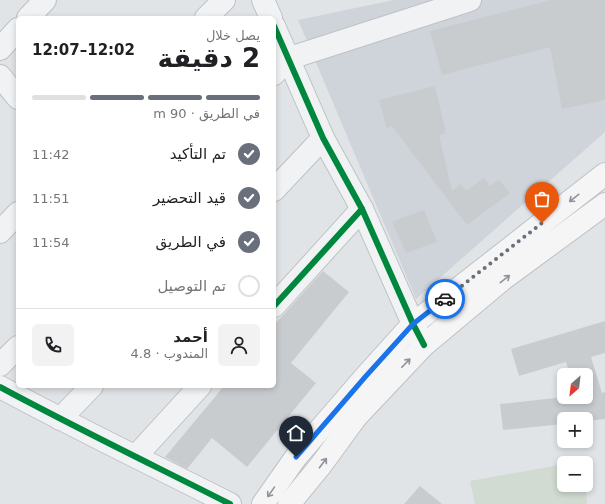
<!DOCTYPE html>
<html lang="ar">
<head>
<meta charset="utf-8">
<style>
  body { margin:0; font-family:"DejaVu Sans",Cairo,sans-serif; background:#f2f2f2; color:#202124; direction:rtl; height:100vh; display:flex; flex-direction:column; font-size:15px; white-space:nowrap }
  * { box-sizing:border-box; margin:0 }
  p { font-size:13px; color:#757577 }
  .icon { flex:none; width:22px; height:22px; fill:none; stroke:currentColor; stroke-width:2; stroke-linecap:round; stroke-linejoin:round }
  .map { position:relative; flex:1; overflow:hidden; direction:ltr }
  .drawer { position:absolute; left:16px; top:16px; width:260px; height:372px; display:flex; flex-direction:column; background:#fff; border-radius:6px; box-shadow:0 2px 6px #0003; direction:rtl }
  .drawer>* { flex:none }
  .needle { width:26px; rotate:208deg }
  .controls { position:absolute; left:557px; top:368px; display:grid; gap:8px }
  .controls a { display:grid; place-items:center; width:36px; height:36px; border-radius:6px; background:#fff; box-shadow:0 2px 6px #0003; font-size:20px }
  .pin { position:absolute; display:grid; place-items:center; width:34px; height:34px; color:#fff; margin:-41px -17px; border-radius:50% 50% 50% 0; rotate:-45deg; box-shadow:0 0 4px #0007 }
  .pin .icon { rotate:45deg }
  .courier { position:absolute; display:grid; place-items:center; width:40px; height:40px; margin:-20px; border:3px solid #1a73e8; border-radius:50%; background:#fff; color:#222; box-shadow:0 1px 5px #0007 }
  .head em { font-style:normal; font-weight:800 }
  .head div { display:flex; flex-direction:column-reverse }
  .head { display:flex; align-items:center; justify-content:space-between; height:68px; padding:0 16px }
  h1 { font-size:26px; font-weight:800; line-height:30px }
  .bar { display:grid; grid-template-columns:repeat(4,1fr); gap:6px 4px; align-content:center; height:48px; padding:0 16px }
  .bar i { height:5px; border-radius:3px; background:#e0e0e0 }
  .bar .selected { background:#69707b }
  .bar p { grid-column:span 4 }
  .line { display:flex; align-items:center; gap:10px; padding:0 16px; border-top:1px solid #e0e0e0 }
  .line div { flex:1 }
  .round { display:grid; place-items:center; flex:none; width:42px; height:42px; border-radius:6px; background:#f2f2f2 }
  ol { padding:0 16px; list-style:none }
  li { display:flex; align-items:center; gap:12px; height:44px }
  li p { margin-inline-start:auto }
  li .icon { padding:4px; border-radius:50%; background:#69707b; color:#fff; stroke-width:4 }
  li:last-child { color:#757577 }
  li i { width:22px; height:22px; border:2px solid #e0e0e0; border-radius:50% }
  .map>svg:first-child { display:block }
  .built { fill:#cfd3da }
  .green { fill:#d2dbd2 }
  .building { fill:#c9cccf }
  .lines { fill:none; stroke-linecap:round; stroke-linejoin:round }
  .minor-casing { stroke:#bfc2c5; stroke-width:24 }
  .major-casing { stroke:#bdc1c5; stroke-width:24 }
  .minor { stroke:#f1f2f3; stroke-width:22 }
  .major { stroke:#f5f5f6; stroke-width:22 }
  .cycleway-casing { stroke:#eff2f6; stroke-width:8 }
  .cycleway { stroke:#00873e; stroke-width:6 }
  .oneway { stroke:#8e939c }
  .done { stroke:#69707b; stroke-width:4; stroke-dasharray:0 7.2 }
  .route { stroke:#1a73e8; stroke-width:5 }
</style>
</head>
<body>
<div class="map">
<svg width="605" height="504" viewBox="0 0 605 504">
  <rect width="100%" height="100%" fill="#e1e4e7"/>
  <path class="built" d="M394,0H605V132L416,299L298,20Z"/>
  <path class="green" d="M564,464V485H585L587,504H475L470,481Z"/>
  <g class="building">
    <path d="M551,0H605V100L562,109L550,47L442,75L430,31Z"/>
    <path d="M435,86L446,133L439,135L452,191L461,184L466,191L484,178L490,186L499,180L510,193L467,225L392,126L387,129L379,100Z"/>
    <path d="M424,210L437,242L406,253L392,222Z"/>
    <path d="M323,271L349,292L291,363L316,383L247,467L212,438L187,469L165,457L224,386H274V325Z"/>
    <path d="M605,321V353L591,357L602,393L605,392V419L586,421V419H564V424L503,430L500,404L564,397H586V375H570L566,362L519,376L511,349Z"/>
    <path d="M420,486L442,504H404Z"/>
  </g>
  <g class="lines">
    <g class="minor-casing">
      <g id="minor">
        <path d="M263,0L271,18"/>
        <path d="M28,18L45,0"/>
        <path d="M206,18L224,0"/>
        <path d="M274,26L323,138L362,209L413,324L421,340"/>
        <path d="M0,49L18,29"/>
        <path d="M274,74L287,59L470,0"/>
        <path d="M0,76L18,98"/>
        <path d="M274,190L323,138"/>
        <path d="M0,232L18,213"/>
        <path d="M274,306L362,209"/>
        <path d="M0,365L18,347"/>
        <path d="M0,387C76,428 153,465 230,504"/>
        <path d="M60,419L92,386"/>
        <path d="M136,456L200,386"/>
      </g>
    </g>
    <g class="major-casing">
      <g id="major">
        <path d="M263,504L296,457L366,376L413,324L605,174"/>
        <path d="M289,504L321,465L356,417L424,345L503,279L605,204"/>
      </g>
    </g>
    <use href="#minor" class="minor"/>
    <use href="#major" class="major"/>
    <g class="cycleway-casing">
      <g id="cycleway">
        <path d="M274,26L323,138L362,209L413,324L424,345"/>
        <path d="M274,306L362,209"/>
        <path d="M0,387C76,428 153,465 230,504"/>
      </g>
    </g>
    <use href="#cycleway" class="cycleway"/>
  </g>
  <defs><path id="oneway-shaft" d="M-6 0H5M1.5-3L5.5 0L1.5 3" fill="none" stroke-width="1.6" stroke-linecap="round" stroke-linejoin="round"/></defs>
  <g class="oneway">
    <use href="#oneway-shaft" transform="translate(574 198) rotate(142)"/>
    <use href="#oneway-shaft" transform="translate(505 279) rotate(-38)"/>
    <use href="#oneway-shaft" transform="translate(406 363) rotate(-46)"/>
    <use href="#oneway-shaft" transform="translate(323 463) rotate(-53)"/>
    <use href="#oneway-shaft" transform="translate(271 492) rotate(125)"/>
  </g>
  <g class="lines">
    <path class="done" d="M445,299L542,223"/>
    <path class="route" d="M296,457L366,376L413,324L445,299"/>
  </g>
</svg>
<div class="controls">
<a><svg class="needle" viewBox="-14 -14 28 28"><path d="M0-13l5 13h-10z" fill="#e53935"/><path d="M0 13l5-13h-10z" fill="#757577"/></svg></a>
<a>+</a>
<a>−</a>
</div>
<div class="pin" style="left:542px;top:223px;background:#ea580c"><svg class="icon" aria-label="bag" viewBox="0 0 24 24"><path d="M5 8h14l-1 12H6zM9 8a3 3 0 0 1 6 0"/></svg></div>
<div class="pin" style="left:296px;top:457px;background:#1f2937"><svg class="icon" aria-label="home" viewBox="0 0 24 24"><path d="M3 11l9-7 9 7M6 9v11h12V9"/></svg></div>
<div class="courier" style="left:445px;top:299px"><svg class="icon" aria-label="car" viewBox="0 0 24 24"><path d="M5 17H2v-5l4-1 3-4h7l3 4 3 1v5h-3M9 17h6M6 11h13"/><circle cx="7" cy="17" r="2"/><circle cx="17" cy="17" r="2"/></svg></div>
<section class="drawer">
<div class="head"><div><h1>2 دقيقة</h1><p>يصل خلال</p></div><em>12:02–12:07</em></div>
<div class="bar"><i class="selected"></i><i class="selected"></i><i class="selected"></i><i></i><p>في الطريق · 90 m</p></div>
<ol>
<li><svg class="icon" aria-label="check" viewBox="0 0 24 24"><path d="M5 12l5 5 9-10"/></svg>تم التأكيد<p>11:42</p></li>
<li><svg class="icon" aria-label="check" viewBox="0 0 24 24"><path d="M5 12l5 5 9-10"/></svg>قيد التحضير<p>11:51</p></li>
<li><svg class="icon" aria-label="check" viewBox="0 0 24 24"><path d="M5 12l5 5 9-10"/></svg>في الطريق<p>11:54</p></li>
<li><i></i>تم التوصيل</li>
</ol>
<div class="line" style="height:72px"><a class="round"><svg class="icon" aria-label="person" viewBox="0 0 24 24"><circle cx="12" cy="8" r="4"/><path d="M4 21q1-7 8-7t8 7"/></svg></a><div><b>أحمد</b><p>المندوب · 4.8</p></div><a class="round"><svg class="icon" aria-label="phone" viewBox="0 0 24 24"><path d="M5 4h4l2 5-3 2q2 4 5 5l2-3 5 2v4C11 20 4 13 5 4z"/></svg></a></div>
</section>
</div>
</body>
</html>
